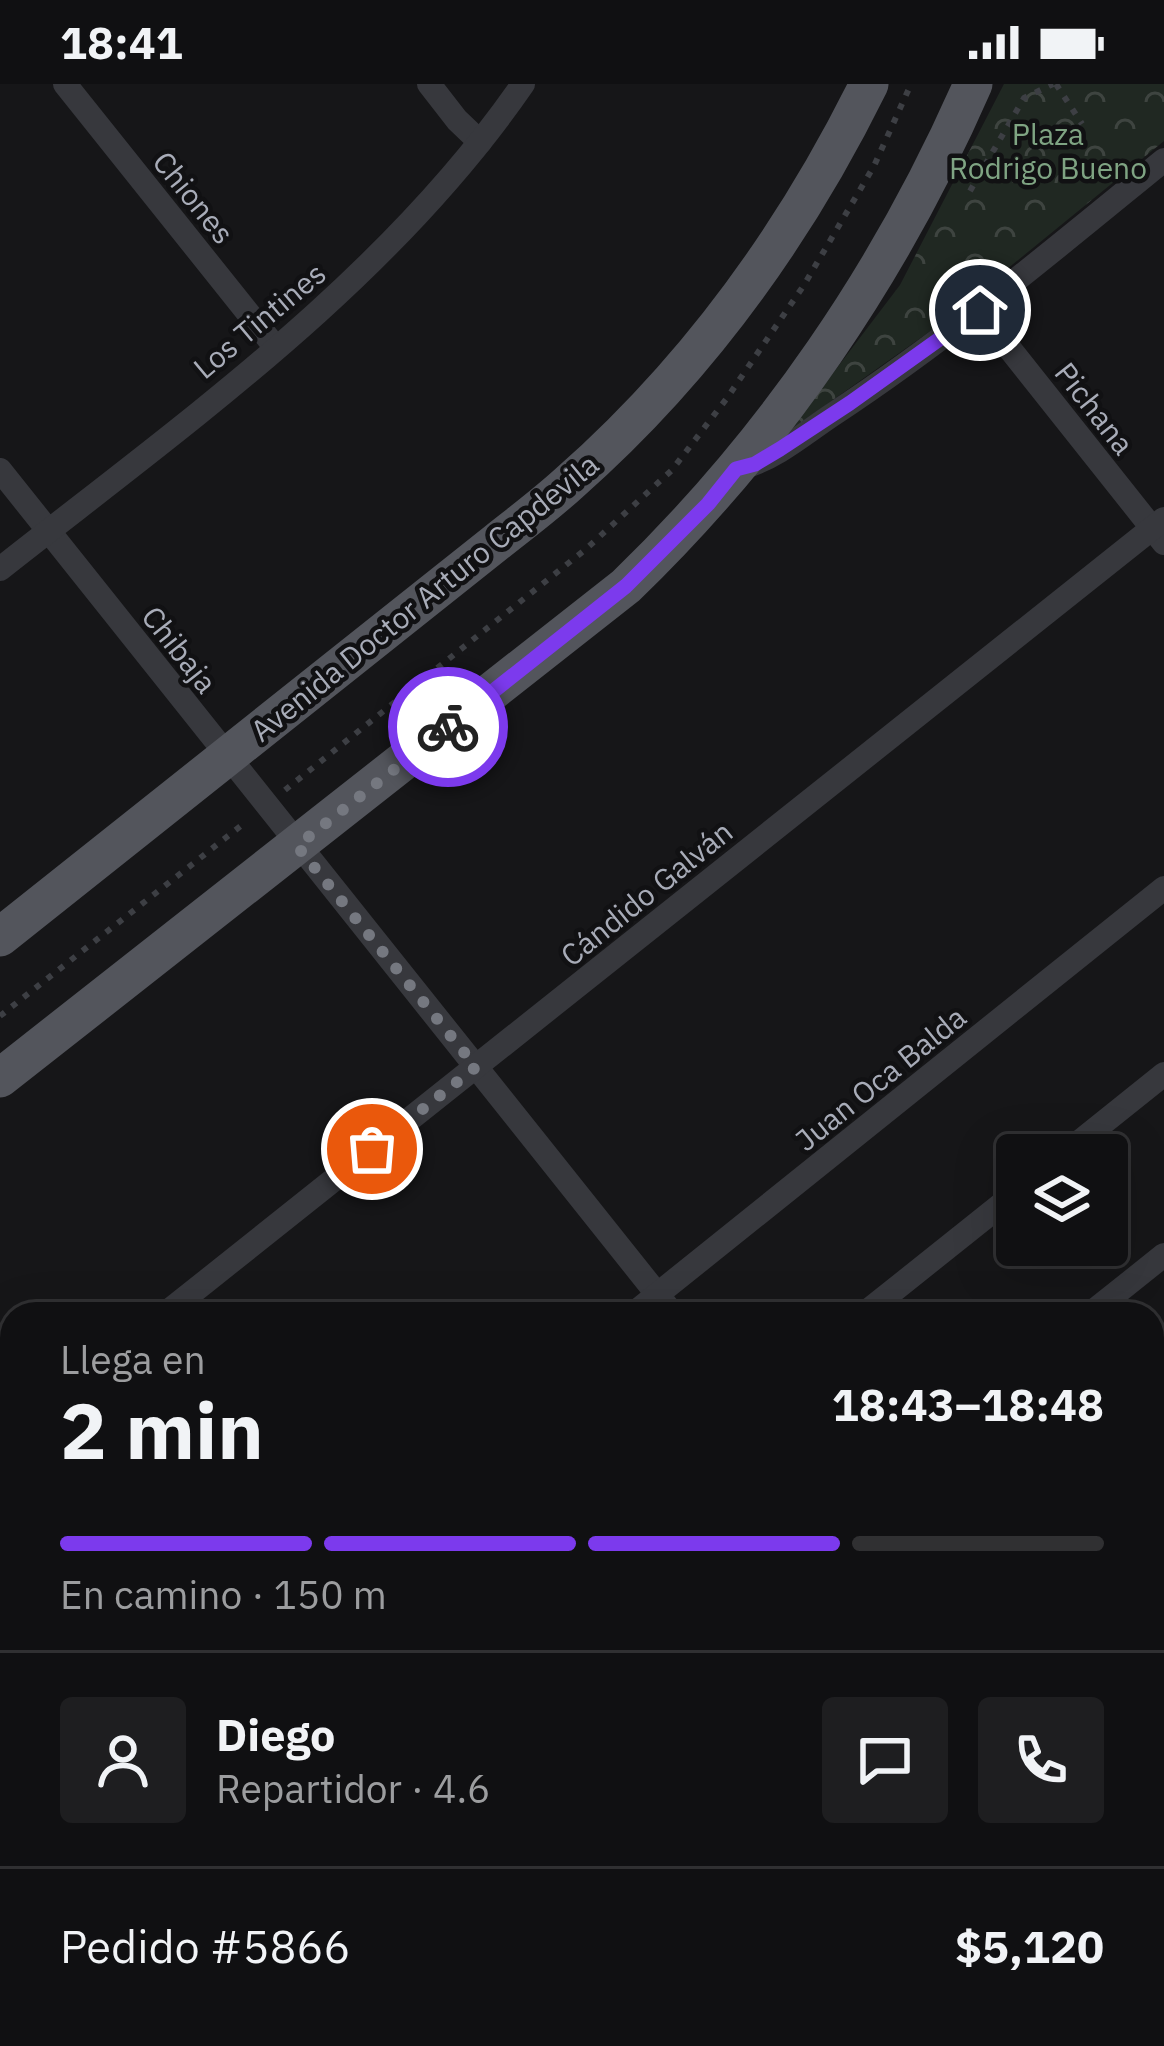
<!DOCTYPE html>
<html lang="es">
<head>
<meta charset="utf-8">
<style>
  body { margin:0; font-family:"IBM Plex Sans",sans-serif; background:#1e1e20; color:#f1f3f6; height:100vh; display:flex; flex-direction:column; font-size:45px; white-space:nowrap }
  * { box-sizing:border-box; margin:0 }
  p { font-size:39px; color:#9c9d9f }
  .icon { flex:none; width:66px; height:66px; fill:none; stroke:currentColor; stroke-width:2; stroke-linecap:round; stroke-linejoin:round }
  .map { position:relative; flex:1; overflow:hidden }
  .drawer { position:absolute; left:0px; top:1218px; width:1164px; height:744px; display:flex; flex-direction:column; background:#101012; border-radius:36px 36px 0 0; box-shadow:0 12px 48px #0002,0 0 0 3px #303032 }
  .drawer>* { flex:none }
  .fabs { position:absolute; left:996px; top:1050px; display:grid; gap:24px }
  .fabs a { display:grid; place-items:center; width:132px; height:132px; border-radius:12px; background:#101012; box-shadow:0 12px 48px #0002,0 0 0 3px #303032; font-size:60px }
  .pin { position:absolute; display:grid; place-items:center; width:102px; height:102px; color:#fff; margin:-51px; border:6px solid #fff; border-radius:50%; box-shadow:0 3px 12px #0007 }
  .courier { position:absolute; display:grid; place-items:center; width:120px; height:120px; margin:-60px; border:9px solid #7c3aed; border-radius:50%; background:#fff; color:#222; box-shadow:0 3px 15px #0007 }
  .headline em { font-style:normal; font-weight:800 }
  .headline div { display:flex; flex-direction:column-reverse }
  .headline { display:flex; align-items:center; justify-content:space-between; height:204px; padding:0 60px }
  h1 { font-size:78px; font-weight:800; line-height:90px }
  .bar { display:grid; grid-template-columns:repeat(4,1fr); gap:18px 12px; align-content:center; height:144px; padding:0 60px }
  .bar i { height:15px; border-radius:9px; background:#303032 }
  .bar .on { background:#7c3aed }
  .bar p { grid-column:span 4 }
  .line { display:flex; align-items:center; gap:30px; padding:0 60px; border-top:3px solid #303032 }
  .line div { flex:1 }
  .round { display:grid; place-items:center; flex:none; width:126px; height:126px; border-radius:12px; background:#1e1e20 }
  .status { display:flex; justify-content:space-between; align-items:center; height:84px; padding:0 60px; background:#101012; direction:ltr }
  .status svg { height:33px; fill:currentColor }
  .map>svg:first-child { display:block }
  .forest { fill:url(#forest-crowns) }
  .shadow { fill:#0007 }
  .building { fill:url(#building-back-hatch); stroke:#303034; stroke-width:3 }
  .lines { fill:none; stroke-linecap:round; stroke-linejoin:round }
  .path { stroke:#3d3f44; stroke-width:6; stroke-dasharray:6 9; stroke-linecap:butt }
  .street { stroke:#37383d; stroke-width:24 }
  .primary { stroke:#53555c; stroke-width:39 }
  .done { stroke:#757880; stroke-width:12; stroke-dasharray:0 21.6 }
  .route { stroke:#7c3aed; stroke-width:15 }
  .labels { text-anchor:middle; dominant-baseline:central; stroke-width:9; stroke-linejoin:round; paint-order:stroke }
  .park-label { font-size:30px; fill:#7fa483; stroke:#111113 }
  .street-label { font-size:30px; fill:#a8acb8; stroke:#111113 }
</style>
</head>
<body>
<div class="status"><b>18:41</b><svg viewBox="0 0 49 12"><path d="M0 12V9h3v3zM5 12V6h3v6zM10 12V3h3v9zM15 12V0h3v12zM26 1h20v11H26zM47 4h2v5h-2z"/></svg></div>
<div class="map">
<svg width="1164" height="1962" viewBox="0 0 1164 1962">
  <defs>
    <pattern id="forest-crowns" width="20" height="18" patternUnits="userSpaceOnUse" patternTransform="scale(3)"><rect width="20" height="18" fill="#202822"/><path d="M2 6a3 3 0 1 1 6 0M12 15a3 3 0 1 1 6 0" fill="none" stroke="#3e4440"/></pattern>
    <pattern id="building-back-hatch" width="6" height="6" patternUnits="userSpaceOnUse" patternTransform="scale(3)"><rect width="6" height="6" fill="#404145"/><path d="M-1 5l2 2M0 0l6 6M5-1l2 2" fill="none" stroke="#595a5e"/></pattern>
  </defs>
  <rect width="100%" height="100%" fill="#161618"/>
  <path class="forest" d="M1004,0H1164V57L936,243L789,347L900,201Z"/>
  <path class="shadow" d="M0,1451L12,1464V1560L0,1547Z"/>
  <path class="building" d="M0,1449L12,1464V1542L0,1552Z"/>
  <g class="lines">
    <g class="path">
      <path d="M1056,0L1082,40"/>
      <path d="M970,107L1024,14L1053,0"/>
      <path d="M285,706L586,465L672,386L727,314L804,201L874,82L911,0"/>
      <path d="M0,932L247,737"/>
    </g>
    <g class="street">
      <path d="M65,0L276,264"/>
      <path d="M429,0L457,36L480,58"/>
      <path d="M979,226L1164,459"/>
      <path d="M744,383C776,374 805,349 832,331C949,254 1056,164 1164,76"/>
      <path d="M0,386L673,1230"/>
      <path d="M0,485C185,339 388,196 523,0"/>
      <path d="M1063,1071L1164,990"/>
      <path d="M165,1230L1164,435"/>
      <path d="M633,1230L1164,804"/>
      <path d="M864,1230L1017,1108"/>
      <path d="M1090,1230L1164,1171"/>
      <path d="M0,1361L12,1351"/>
      <path d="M1152,1552L1164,1543"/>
      <path d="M0,1733L12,1724"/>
      <path d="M0,1770L12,1785"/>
      <path d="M1152,1823L1164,1832"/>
      <path d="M0,1913L12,1903"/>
      <path d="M1152,1932L1164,1915"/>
      <path d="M143,1950L152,1962"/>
      <path d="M940,1950L958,1962"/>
      <path d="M179,1962L193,1950"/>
      <path d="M639,1962L654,1950"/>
      <path d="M1131,1962L1139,1950"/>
    </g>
    <g class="primary">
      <path d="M0,853L498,457C522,438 546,420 569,399C695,288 795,150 869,0"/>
      <path d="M0,994L626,502C774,359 891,188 973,0"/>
    </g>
  </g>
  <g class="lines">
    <path class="done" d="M372,1065L476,983L297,762L448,643"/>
    <path class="route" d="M448,643L626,502L708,420L736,385L755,380L780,365L850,319L980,226"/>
  </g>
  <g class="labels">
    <g class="park-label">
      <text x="1048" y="49">Plaza<tspan x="1048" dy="34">Rodrigo Bueno</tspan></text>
    </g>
    <g class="street-label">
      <text transform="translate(194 113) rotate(51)">Chiones</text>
      <text transform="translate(259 236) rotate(-40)">Los Tintines</text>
      <text transform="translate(1095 324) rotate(52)">Pichana</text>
      <text transform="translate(424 513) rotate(-39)">Avenida Doctor Arturo Capdevila</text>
      <text transform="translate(180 565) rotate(52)">Chibaja</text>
      <text transform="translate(646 809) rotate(-39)">Cándido Galván</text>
      <text transform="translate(880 994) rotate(-39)">Juan Oca Balda</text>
    </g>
  </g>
</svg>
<div class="fabs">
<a><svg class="icon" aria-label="layers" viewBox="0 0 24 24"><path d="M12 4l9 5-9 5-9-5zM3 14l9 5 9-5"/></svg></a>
</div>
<div class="pin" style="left:372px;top:1065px;background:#ea580c"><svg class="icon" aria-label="bag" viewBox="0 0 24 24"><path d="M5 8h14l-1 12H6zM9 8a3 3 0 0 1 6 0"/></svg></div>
<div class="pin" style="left:980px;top:226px;background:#1f2937"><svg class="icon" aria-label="home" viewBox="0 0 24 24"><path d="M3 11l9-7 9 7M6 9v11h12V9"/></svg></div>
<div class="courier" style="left:448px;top:643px"><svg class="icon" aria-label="bike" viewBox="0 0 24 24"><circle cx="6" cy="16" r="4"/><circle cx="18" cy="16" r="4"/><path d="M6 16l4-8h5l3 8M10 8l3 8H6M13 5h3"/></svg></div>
<section class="drawer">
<div class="headline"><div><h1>2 min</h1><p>Llega en</p></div><em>18:43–18:48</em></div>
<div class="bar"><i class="on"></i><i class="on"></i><i class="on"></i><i></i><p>En camino · 150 m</p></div>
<div class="line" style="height:216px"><a class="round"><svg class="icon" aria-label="person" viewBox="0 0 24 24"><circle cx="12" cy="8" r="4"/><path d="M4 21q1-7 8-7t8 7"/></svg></a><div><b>Diego</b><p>Repartidor · 4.6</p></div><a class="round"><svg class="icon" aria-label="chat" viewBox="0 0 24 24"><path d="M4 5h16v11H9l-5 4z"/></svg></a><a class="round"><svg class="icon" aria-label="phone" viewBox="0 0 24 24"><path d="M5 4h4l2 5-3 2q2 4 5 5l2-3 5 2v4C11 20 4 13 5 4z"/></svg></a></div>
<div class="line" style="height:156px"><div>Pedido #5866</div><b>$5,120</b></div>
</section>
</div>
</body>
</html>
